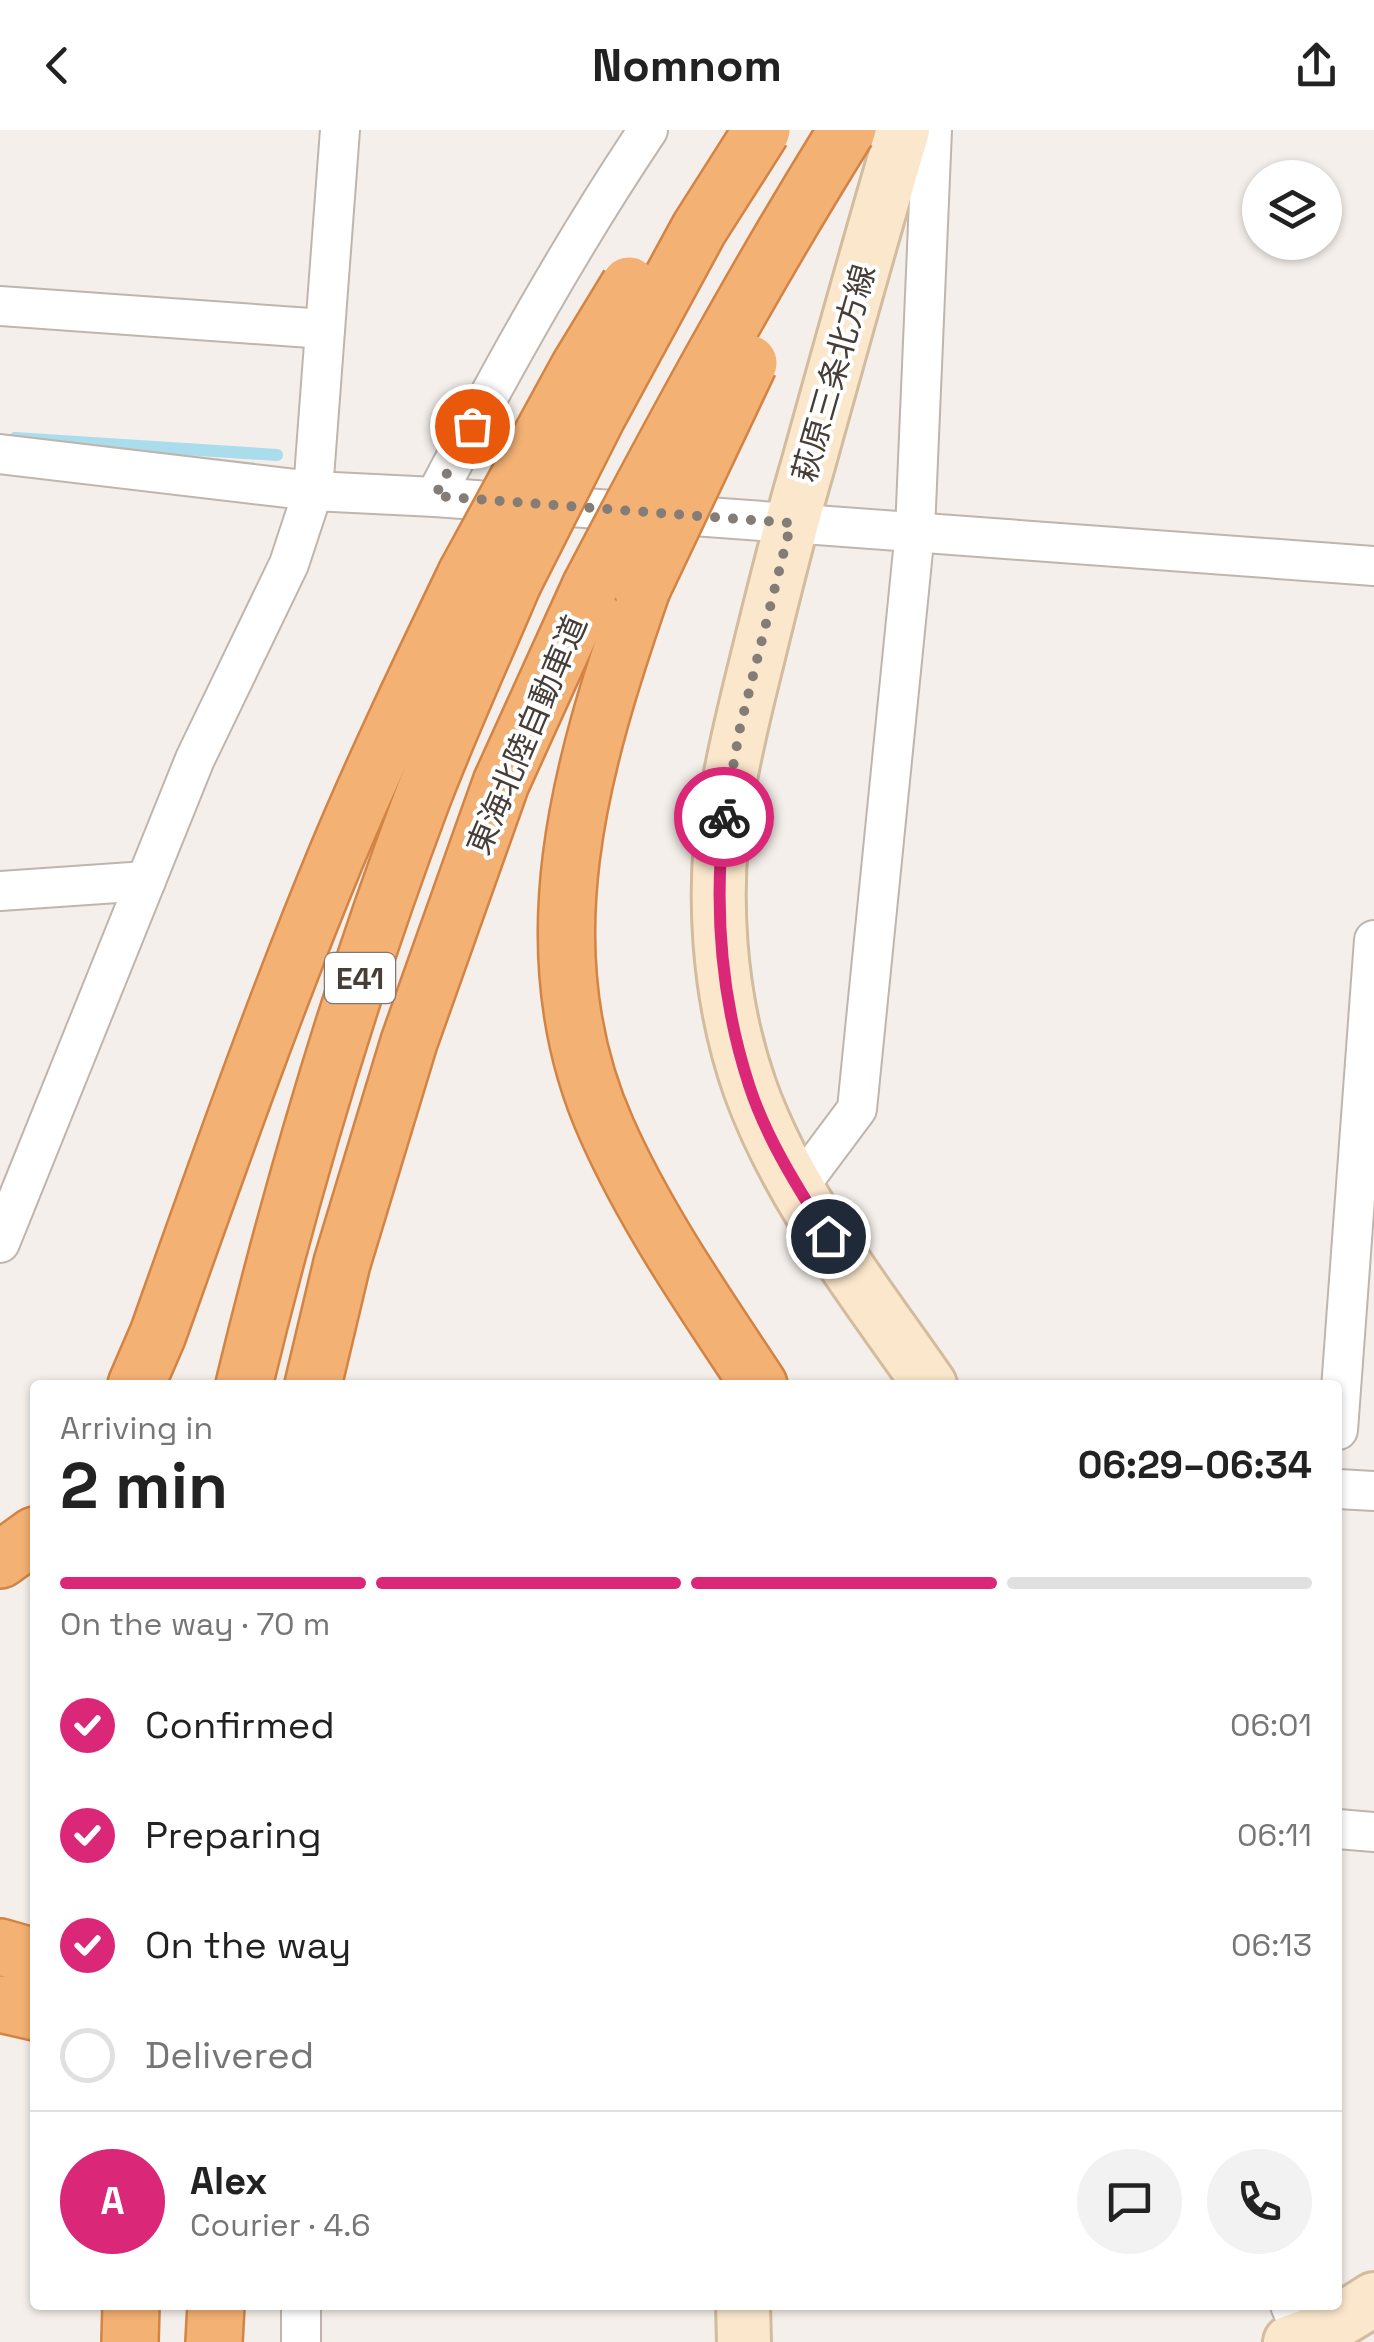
<!DOCTYPE html>
<html lang="en">
<head>
<meta charset="utf-8">
<style>
  body { margin:0; font-family:"Space Grotesk","Noto Sans JP",sans-serif; background:#f2f2f2; color:#222; height:100vh; display:flex; flex-direction:column; font-size:38px; white-space:nowrap }
  * { box-sizing:border-box; margin:0 }
  p { font-size:32px; color:#767676 }
  .icon { flex:none; width:55px; height:55px; fill:none; stroke:currentColor; stroke-width:2; stroke-linecap:round; stroke-linejoin:round }
  .map { position:relative; flex:1; overflow:hidden }
  .details { position:absolute; left:30px; top:1250px; width:1312px; height:930px; display:flex; flex-direction:column; background:#fff; border-radius:10px; box-shadow:0 2px 8px #0004 }
  .details>* { flex:none }
  .buttons { position:absolute; left:1242px; top:30px; display:grid; gap:20px }
  .buttons a { display:grid; place-items:center; width:100px; height:100px; border-radius:50%; background:#fff; box-shadow:0 2px 8px #0004; font-size:50px }
  .pin { position:absolute; display:grid; place-items:center; width:85px; height:85px; color:#fff; margin:-42px; border:5px solid #fff; border-radius:50%; box-shadow:0 2px 10px #0007 }
  .courier { position:absolute; display:grid; place-items:center; width:100px; height:100px; margin:-50px; border:8px solid #db2777; border-radius:50%; background:#fff; color:#222; box-shadow:0 2px 12px #0007 }
  .overview em { font-style:normal; font-weight:800 }
  .overview div { display:flex; flex-direction:column-reverse }
  .overview { display:flex; align-items:center; justify-content:space-between; height:170px; padding:0 30px }
  h1 { font-size:65px; font-weight:800; line-height:75px }
  .bar { display:grid; grid-template-columns:repeat(4,1fr); gap:15px 10px; align-content:center; height:120px; padding:0 30px }
  .bar i { height:12px; border-radius:8px; background:#e0e0e0 }
  .bar .on { background:#db2777 }
  .bar p { grid-column:span 4 }
  .line { display:flex; align-items:center; gap:25px; padding:0 30px; border-top:2px solid #e0e0e0 }
  .line div { flex:1 }
  .round { display:grid; place-items:center; flex:none; width:105px; height:105px; border-radius:52px; background:#f2f2f2 }
  ol { padding:0 30px; list-style:none }
  li { display:flex; align-items:center; gap:30px; height:110px }
  li p { margin-inline-start:auto }
  li .icon { padding:10px; border-radius:50%; background:#db2777; color:#fff; stroke-width:4 }
  li:last-child { color:#767676 }
  li i { width:55px; height:55px; border:5px solid #e0e0e0; border-radius:50% }
  header { display:flex; justify-content:space-between; align-items:center; height:130px; padding:0 30px; background:#fff; font-size:45px; font-weight:800 }
  .map>svg:first-child { display:block }
  .lines { fill:none; stroke-linecap:round; stroke-linejoin:round }
  .stream { stroke:#aaddec; stroke-width:12 }
  .minor-casing { stroke:#bfb5ad; stroke-width:42 }
  .secondary-casing { stroke:#d3bb9e; stroke-width:58 }
  .motorway-casing { stroke:#d38444; stroke-width:60 }
  .minor { stroke:#fff; stroke-width:38 }
  .secondary { stroke:#fbe7cc; stroke-width:52 }
  .motorway { stroke:#f4b174; stroke-width:55 }
  .motorway-bridge-casing { stroke:#d38444; stroke-width:60; stroke-linecap:butt }
  .motorway-bridge { stroke:#f4b174; stroke-width:55 }
  .done { stroke:#847c76; stroke-width:10; stroke-dasharray:0 18 }
  .route { stroke:#db2777; stroke-width:12 }
  .labels { text-anchor:middle; dominant-baseline:central; stroke-width:8; stroke-linejoin:round; paint-order:stroke }
  .shield { fill:#fff; stroke:#7e7874; stroke-width:2.5 }
  .shield-label { font-size:30px; font-weight:bold; fill:#473e38 }
  .street-label { font-size:32px; fill:#473e38; stroke:#fff }
</style>
</head>
<body>
<header><svg class="icon" aria-label="back" viewBox="0 0 24 24"><path d="M15 5l-7 7 7 7"/></svg>Nomnom<svg class="icon" aria-label="share" viewBox="0 0 24 24"><path d="M12 15V3M7 8l5-5 5 5M5 13v7h14v-7"/></svg></header>
<div class="map">
<svg width="1374" height="2212" viewBox="0 0 1374 2212">
  <rect width="100%" height="100%" fill="#f4efea"/>
  <g class="lines">
    <path class="stream" d="M15,308L277,325"/>
    <g class="minor-casing">
      <g id="minor">
        <path d="M0,176L325,199"/>
        <path d="M0,324L313,361L435,367L1374,436"/>
        <path d="M435,367C501,241 569,118 648,0"/>
        <path d="M0,761L146,751"/>
        <path d="M798,1058L857,979L915,401L932,0"/>
        <path d="M0,1113L195,629L289,434L313,361L340,0"/>
        <path d="M1338,1300L1374,810"/>
        <path d="M1338,1359L1374,1361"/>
        <path d="M1338,1699L1374,1702"/>
        <path d="M1290,2175L1304,2208"/>
        <path d="M301,2212V2175"/>
      </g>
    </g>
    <g class="secondary-casing">
      <g id="secondary">
        <path d="M903,0C870,112 839,223 808,335C790,396 775,457 760,518C748,567 735,616 727,666C711,760 718,867 750,958C789,1067 865,1161 930,1255"/>
        <path d="M743,2175L744,2212"/>
        <path d="M1290,2212C1320,2203 1348,2186 1374,2169"/>
      </g>
    </g>
    <g class="motorway-casing">
      <g id="motorway">
        <path d="M642,459C581,635 526,820 607,1000C647,1090 705,1173 759,1255"/>
        <path d="M136,1255L158,1204C215,1044 271,884 336,727C376,631 421,538 466,444"/>
        <path d="M244,1255C292,1057 350,860 422,669C450,596 483,524 513,453"/>
        <path d="M313,1255L342,1133L409,912L501,653L590,457"/>
        <path d="M0,1430L35,1405"/>
        <path d="M0,1817L35,1827"/>
        <path d="M0,1874L35,1882"/>
        <path d="M130,2212L131,2175"/>
        <path d="M214,2212L216,2175"/>
      </g>
    </g>
    <use href="#minor" class="minor"/>
    <use href="#secondary" class="secondary"/>
    <use href="#motorway" class="motorway"/>
    <g class="motorway-bridge-casing">
      <g id="motorway-bridge">
        <path d="M466,444L579,237L629,155"/>
        <path d="M513,453L597,287L699,99L762,0"/>
        <path d="M590,457C671,302 754,149 847,0"/>
        <path d="M642,459L749,233"/>
      </g>
    </g>
    <use href="#motorway-bridge" class="motorway-bridge"/>
  </g>
  <g class="lines">
    <path class="done" d="M472,296L435,366L791,393L740,598L724,687"/>
    <path class="route" d="M724,687C714,777 721,869 749,955C766,1008 798,1058 828,1106"/>
  </g>
  <g class="labels">
    <rect class="shield" x="325" y="823" width="70" height="50" rx="8"/>
    <g class="shield-label">
      <text x="360" y="848">E41</text>
    </g>
    <g class="street-label">
      <text transform="translate(834 243) rotate(-74)">萩原三条北方線</text>
      <text transform="translate(527 605) rotate(-67)">東海北陸自動車道</text>
    </g>
  </g>
</svg>
<div class="buttons">
<a><svg class="icon" aria-label="layers" viewBox="0 0 24 24"><path d="M12 4l9 5-9 5-9-5zM3 14l9 5 9-5"/></svg></a>
</div>
<div class="pin" style="left:472px;top:296px;background:#ea580c"><svg class="icon" aria-label="bag" viewBox="0 0 24 24"><path d="M5 8h14l-1 12H6zM9 8a3 3 0 0 1 6 0"/></svg></div>
<div class="pin" style="left:828px;top:1106px;background:#1f2937"><svg class="icon" aria-label="home" viewBox="0 0 24 24"><path d="M3 11l9-7 9 7M6 9v11h12V9"/></svg></div>
<div class="courier" style="left:724px;top:687px"><svg class="icon" aria-label="bike" viewBox="0 0 24 24"><circle cx="6" cy="16" r="4"/><circle cx="18" cy="16" r="4"/><path d="M6 16l4-8h5l3 8M10 8l3 8H6M13 5h3"/></svg></div>
<section class="details">
<div class="overview"><div><h1>2 min</h1><p>Arriving in</p></div><em>06:29–06:34</em></div>
<div class="bar"><i class="on"></i><i class="on"></i><i class="on"></i><i></i><p>On the way · 70 m</p></div>
<ol>
<li><svg class="icon" aria-label="check" viewBox="0 0 24 24"><path d="M5 12l5 5 9-10"/></svg>Confirmed<p>06:01</p></li>
<li><svg class="icon" aria-label="check" viewBox="0 0 24 24"><path d="M5 12l5 5 9-10"/></svg>Preparing<p>06:11</p></li>
<li><svg class="icon" aria-label="check" viewBox="0 0 24 24"><path d="M5 12l5 5 9-10"/></svg>On the way<p>06:13</p></li>
<li><i></i>Delivered</li>
</ol>
<div class="line" style="height:180px"><b class="round" style="background:#db2777;color:#fff">A</b><div><b>Alex</b><p>Courier · 4.6</p></div><a class="round"><svg class="icon" aria-label="chat" viewBox="0 0 24 24"><path d="M4 5h16v11H9l-5 4z"/></svg></a><a class="round"><svg class="icon" aria-label="phone" viewBox="0 0 24 24"><path d="M5 4h4l2 5-3 2q2 4 5 5l2-3 5 2v4C11 20 4 13 5 4z"/></svg></a></div>
</section>
</div>
</body>
</html>
